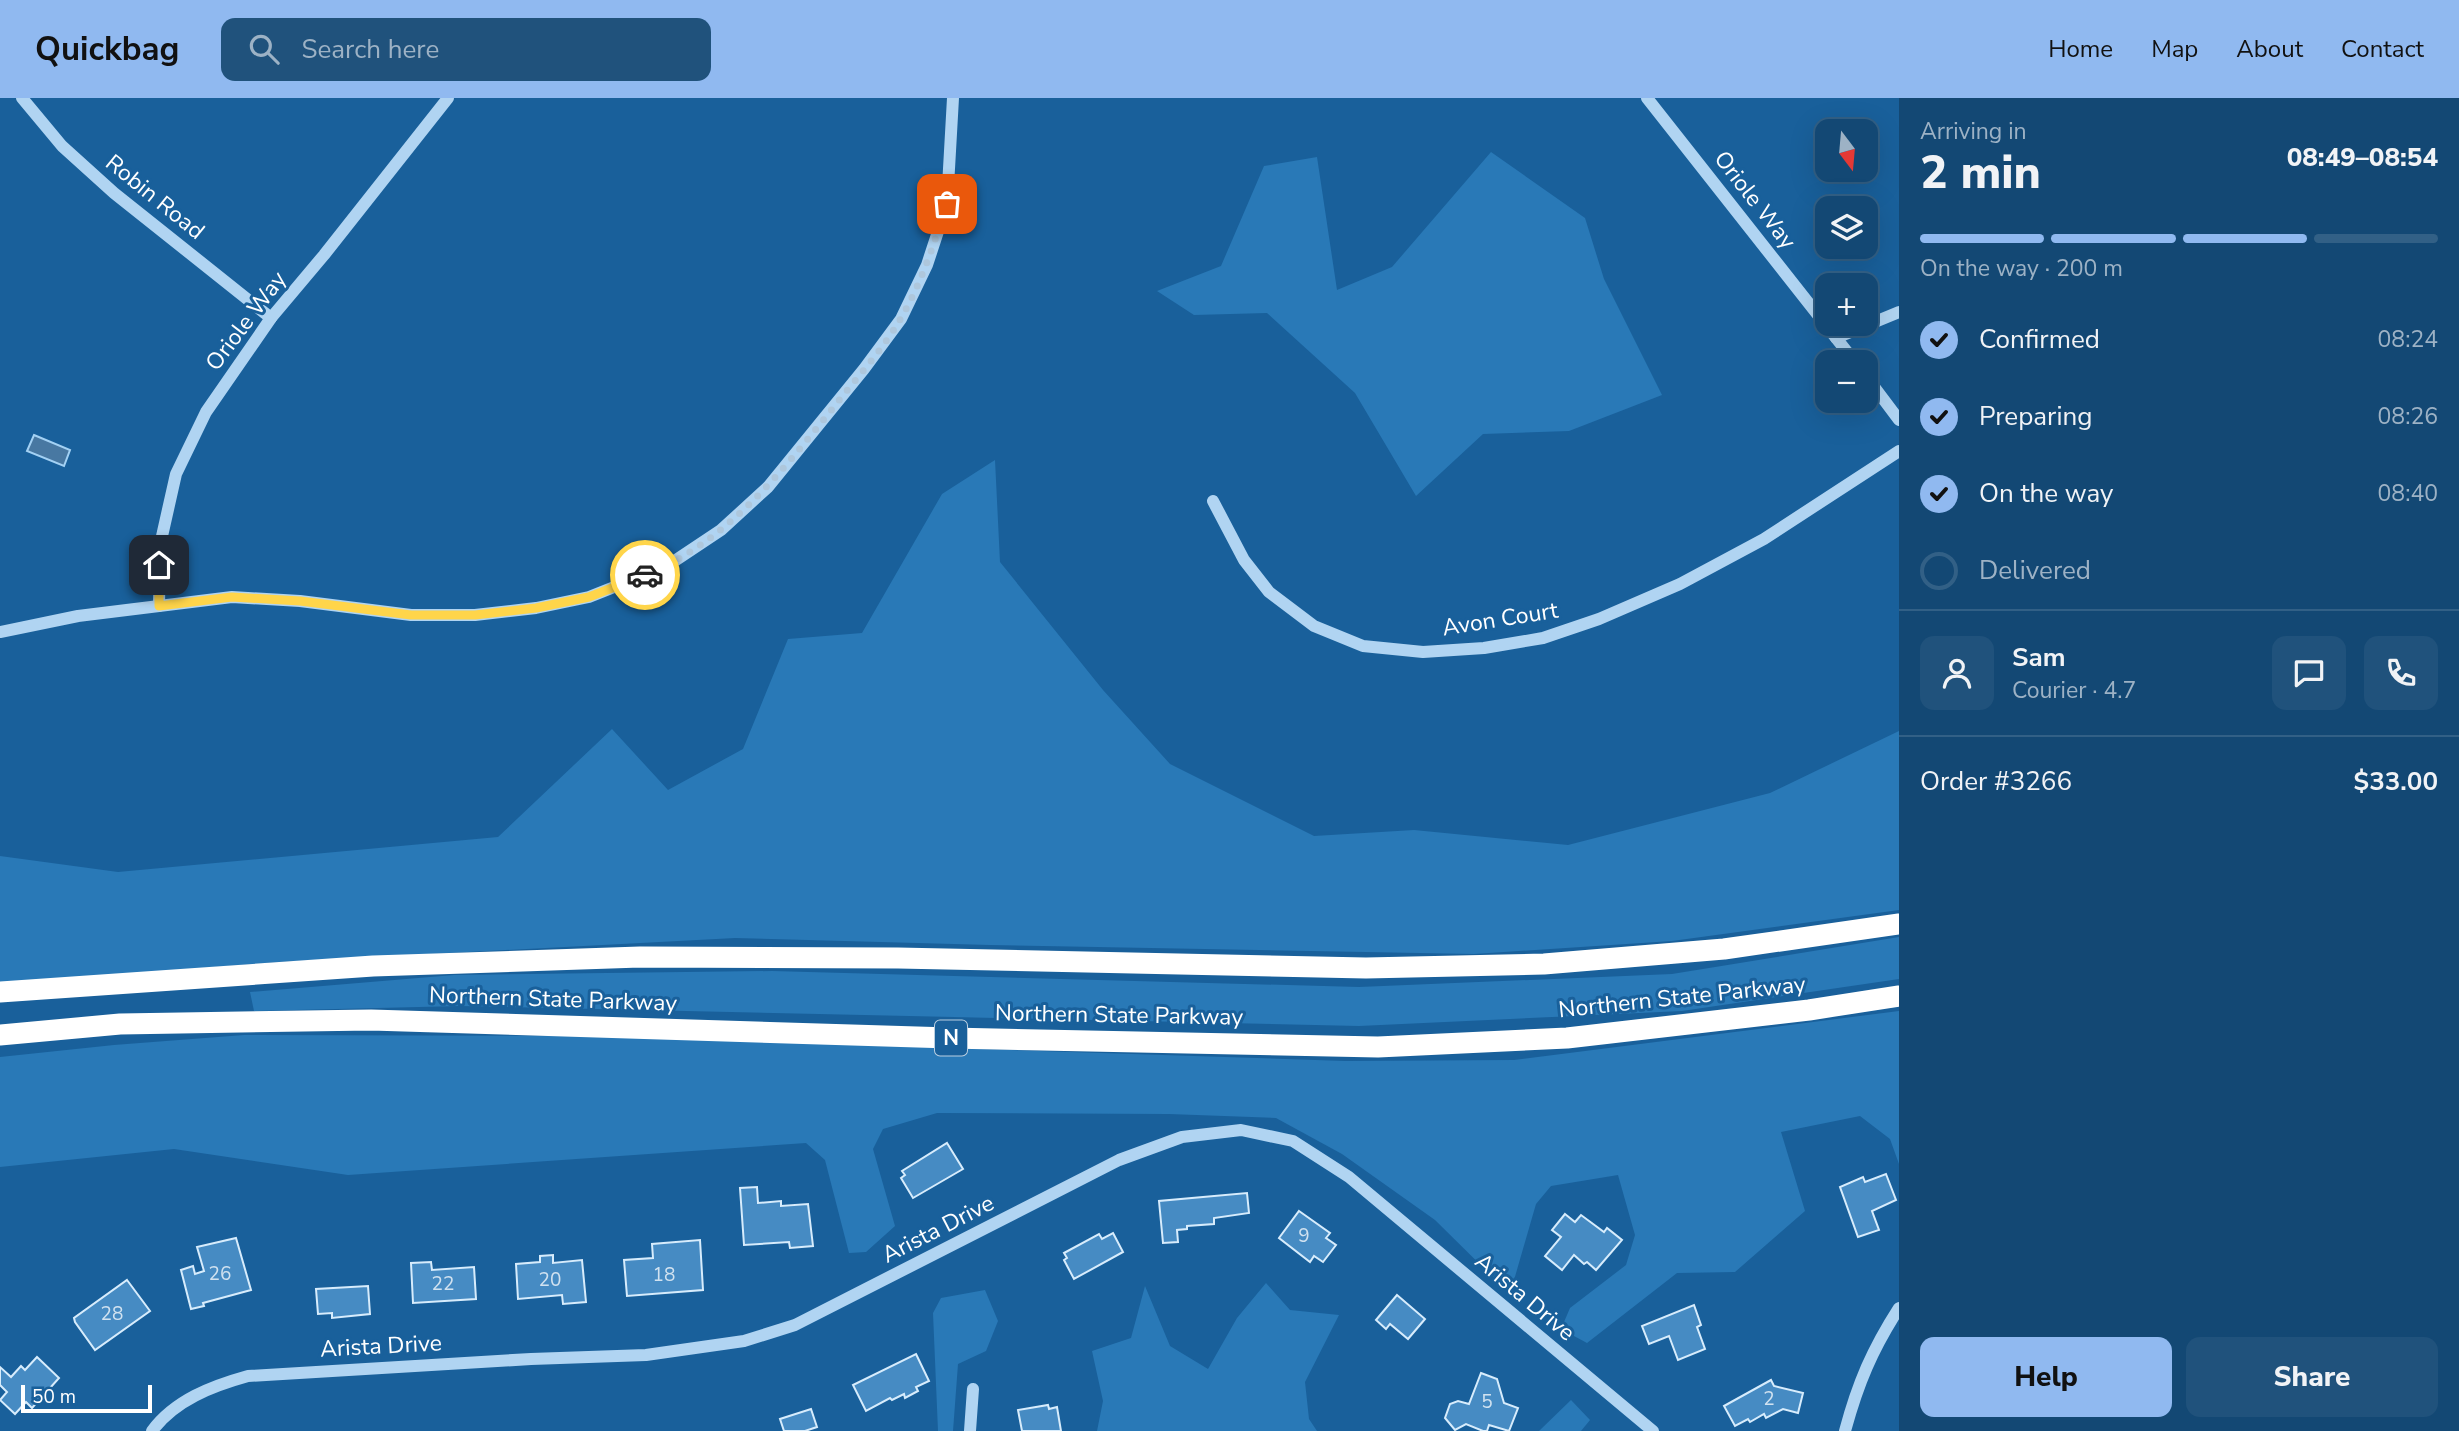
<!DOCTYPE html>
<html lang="en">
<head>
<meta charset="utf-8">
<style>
  body { margin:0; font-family:"Nunito Sans",sans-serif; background:#20527c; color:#f1f3f6; height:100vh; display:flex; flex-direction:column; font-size:26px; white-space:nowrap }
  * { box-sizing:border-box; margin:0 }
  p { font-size:23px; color:#9db2c5 }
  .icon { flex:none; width:38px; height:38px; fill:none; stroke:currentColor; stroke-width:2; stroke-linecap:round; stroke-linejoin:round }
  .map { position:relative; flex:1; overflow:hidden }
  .drawer { display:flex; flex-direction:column; background:#134874; width:560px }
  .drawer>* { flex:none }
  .needle { width:46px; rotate:164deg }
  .controls { position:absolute; left:1815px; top:21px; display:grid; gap:14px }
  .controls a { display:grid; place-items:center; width:63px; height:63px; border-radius:14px; background:#134874; box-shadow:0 7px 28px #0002,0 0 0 2px #326086; font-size:35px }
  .scale { position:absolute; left:21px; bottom:18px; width:131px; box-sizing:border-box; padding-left:7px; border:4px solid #fff; border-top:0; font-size:19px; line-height:24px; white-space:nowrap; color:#fff; -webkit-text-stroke:5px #19609b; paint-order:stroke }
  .pin { position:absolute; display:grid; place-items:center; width:60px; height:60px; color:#fff; margin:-30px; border-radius:14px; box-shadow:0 4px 10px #0006 }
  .courier { position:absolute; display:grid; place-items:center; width:70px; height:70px; margin:-35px; border:5px solid #ffd54a; border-radius:50%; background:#fff; color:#222; box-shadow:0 2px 9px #0007 }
  .head em { font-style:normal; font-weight:800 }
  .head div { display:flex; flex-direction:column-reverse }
  .head { display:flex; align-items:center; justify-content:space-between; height:119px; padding:0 21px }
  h1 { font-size:46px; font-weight:800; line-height:52px }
  .bar { display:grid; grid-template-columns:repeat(4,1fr); gap:10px 7px; align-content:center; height:84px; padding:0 21px }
  .bar i { height:9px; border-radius:5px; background:#326086 }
  .bar .active { background:#90b9f0 }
  .bar p { grid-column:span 4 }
  .line { display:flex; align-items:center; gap:18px; padding:0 21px; border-top:2px solid #326086 }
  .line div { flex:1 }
  .round { display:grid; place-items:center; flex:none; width:74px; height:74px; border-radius:14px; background:#20527c }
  ol { padding:0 21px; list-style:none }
  li { display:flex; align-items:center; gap:21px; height:77px }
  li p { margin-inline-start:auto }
  li .icon { padding:7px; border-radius:50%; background:#90b9f0; color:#111; stroke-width:4 }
  li:last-child { color:#9db2c5 }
  li i { width:38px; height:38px; border:4px solid #326086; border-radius:50% }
  .button { display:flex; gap:14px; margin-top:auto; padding:14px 21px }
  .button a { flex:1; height:80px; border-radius:14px; background:#90b9f0; color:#111; font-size:28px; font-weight:800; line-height:80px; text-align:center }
  .button a+a { background:#20527c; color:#f1f3f6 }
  header { display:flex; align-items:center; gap:42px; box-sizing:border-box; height:98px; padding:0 35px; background:#90b9f0; color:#111 }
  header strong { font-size:33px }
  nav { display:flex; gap:38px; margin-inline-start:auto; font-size:24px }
  .search { width:490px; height:63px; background:#20527c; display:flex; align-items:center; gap:18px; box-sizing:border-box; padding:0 24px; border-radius:14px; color:#9db2c5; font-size:26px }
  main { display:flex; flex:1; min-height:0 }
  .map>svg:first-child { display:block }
  .green { fill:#2979b7 }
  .water { fill:#4878a2; stroke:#a3d1f4; stroke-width:2 }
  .building { fill:#468bc3; stroke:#d7ecfc; stroke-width:2 }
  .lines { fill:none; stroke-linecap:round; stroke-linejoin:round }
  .minor { stroke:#b0d4f2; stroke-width:12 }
  .highway { stroke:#fff; stroke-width:21 }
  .done { stroke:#aec7dc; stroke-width:7; stroke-dasharray:0 12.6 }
  .route { stroke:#ffd54a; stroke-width:9 }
  .labels { text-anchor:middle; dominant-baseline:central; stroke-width:6; stroke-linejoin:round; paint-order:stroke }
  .number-label { font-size:19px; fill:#d1e2f0 }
  .shield { fill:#19609b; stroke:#bacfe1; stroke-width:2 }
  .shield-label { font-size:21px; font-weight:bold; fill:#fff }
  .street-label { font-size:23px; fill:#fff; stroke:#19609b }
</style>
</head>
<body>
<header>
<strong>Quickbag</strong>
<div class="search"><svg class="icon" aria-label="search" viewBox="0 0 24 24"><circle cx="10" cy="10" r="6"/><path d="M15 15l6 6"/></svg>Search here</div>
<nav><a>Home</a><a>Map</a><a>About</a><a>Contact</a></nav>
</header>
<main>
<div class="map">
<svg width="1899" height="1333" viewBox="0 0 1899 1333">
  <rect width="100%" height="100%" fill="#19609b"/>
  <g class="green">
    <path d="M1491,54L1585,120L1604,181L1662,297L1569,333L1483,336L1416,398L1355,295L1267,215L1194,217L1157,193L1221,168L1264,68L1317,59L1337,192L1392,169Z"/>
    <path d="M995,362L1000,464L1103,592L1170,666L1314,738L1414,732L1568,747L1770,695L1899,633V812L1672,843L1474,856L990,847L735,840L278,864L0,886V758L118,774L498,739L612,631L668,692L743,651L788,541L862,535L942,396Z"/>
    <path d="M1899,839V881L1682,913L1359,928L460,908L254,913L250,894L454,877L772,873L1359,889L1672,876Z"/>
    <path d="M1899,913V1066L1890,1041L1860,1018L1781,1034L1805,1113L1735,1174L1677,1175L1587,1245L1561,1231L1570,1210L1626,1167L1635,1137L1618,1077L1551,1088L1536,1106L1510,1196L1435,1122L1342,1056L1276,1020L1169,1016L937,1015L883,1031L873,1051L895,1128L866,1154L849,1155L825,1062L806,1045L348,1077L174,1051L0,1069V959L114,947L244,937L584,938L1345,963L1514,962Z"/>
    <path d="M1266,1185L1290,1212L1339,1217L1305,1284L1309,1321L1317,1333H1097L1103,1303L1092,1253L1131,1240L1145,1188L1170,1248L1208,1271L1237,1220Z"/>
    <path d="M985,1192L998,1223L986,1253L958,1266L953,1333H938L933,1215L941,1200Z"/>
    <path d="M1571,1302L1590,1322L1581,1333H1539Z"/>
  </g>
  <path class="water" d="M34,337L70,352L64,368L27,353Z"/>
  <g class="building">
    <path d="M947,1045L963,1071L913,1100L901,1080L905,1077L902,1073Z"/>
    <path d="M1886,1076L1896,1102L1872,1113L1879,1132L1858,1139L1840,1089L1863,1079L1865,1084Z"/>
    <path d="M757,1089L758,1105L781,1103V1108L808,1106L813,1148L790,1150L789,1144L744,1147L740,1090Z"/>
    <path d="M1247,1095L1249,1115L1214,1120V1126L1187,1128V1131L1177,1132L1178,1144L1163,1145L1159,1103Z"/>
    <path d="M1299,1113L1330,1135L1326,1140L1336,1147L1323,1164L1314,1158L1310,1164L1279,1140Z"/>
    <path d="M1565,1116L1575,1124L1581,1117L1604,1134L1607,1130L1622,1142L1596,1172L1587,1164L1584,1166L1574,1157L1562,1172L1545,1158L1561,1139L1552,1132Z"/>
    <path d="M1113,1135L1123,1154L1074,1181L1064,1162L1067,1160L1064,1155L1099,1136L1102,1141Z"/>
    <path d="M236,1140L251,1192L203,1205L204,1208L191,1211L181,1172L193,1168L195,1176L204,1173L197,1149Z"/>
    <path d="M700,1142L703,1192L627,1198L624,1162L653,1160L652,1146Z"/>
    <path d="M553,1157V1165L582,1162L586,1204L563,1206L562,1197L518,1201L516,1166L540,1164V1158Z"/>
    <path d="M431,1164L432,1172L474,1169L476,1201L413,1205L411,1165Z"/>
    <path d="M127,1182L150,1213L95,1252L75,1224L74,1220Z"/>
    <path d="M368,1188L370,1216L332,1220V1215L318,1216L316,1191Z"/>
    <path d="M1397,1197L1425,1221L1408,1241L1390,1226L1386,1231L1376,1222Z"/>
    <path d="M1694,1207L1701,1227L1697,1229L1705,1251L1678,1262L1669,1238L1649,1246L1642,1228Z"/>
    <path d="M916,1256L929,1283L916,1289L918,1293L905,1300L904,1296L892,1302L890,1300L866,1313L853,1287Z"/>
    <path d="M37,1259L59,1280L32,1310L26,1304L15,1316L0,1302L7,1294L0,1287V1269L11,1279L21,1268L25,1272Z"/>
    <path d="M1481,1275L1497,1281L1504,1305L1518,1310L1509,1333L1489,1327L1487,1333H1483L1466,1326L1455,1332L1445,1320L1450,1306L1458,1303L1469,1306Z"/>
    <path d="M1771,1282L1774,1288L1803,1295L1798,1315L1783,1311L1766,1320L1764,1316L1750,1324L1748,1321L1735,1328L1724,1308Z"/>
    <path d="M1048,1307L1049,1311L1057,1309L1061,1333H1022L1018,1312Z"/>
    <path d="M811,1311L817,1329L805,1333H784L780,1321Z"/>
  </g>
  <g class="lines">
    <g class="minor">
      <path d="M22,0L62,48L114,95L271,220"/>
      <path d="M1647,0L1855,264"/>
      <path d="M1836,240L1899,214"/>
      <path d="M1866,278L1899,322"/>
      <path d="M1213,403L1244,462L1269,494L1314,528L1363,548L1423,554L1484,550L1543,540L1599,521L1680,486L1764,441L1899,353"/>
      <path d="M159,508L160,447L176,376L206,314L271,220L324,157L448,0"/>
      <path d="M0,534L78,518L232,499L300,503L411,517H475L536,510L589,499L667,468L721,432L768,389L864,271L901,221L927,167L947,106L953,0"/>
      <path d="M152,1333C175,1302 212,1288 248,1278L531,1261L646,1257L744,1243L795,1227L1119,1062L1182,1039L1241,1032L1293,1043L1349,1079L1653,1333"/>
      <path d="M970,1333L973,1291"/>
      <path d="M1845,1333C1858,1285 1872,1252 1899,1210"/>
    </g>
    <g class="highway">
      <path d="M0,894L373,868L640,859L898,860L1366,870L1544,866L1724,851L1899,826"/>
      <path d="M0,937L120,926L371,922L950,940L1378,949L1567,940L1809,912L1899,898"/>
    </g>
  </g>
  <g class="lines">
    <path class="done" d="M645,477C729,443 782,373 837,305C859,277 884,250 901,220C922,184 934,145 947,106"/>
    <path class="route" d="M159,467V508L232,499L300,503L411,517H475L536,510L589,499L645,477"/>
  </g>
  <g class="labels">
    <g class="number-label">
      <text x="1304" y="1138">9</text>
      <text x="220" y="1176">26</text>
      <text x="664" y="1177">18</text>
      <text x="550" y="1182">20</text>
      <text x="443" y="1186">22</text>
      <text x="112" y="1216">28</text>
      <text x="1769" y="1301">2</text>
      <text x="1487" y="1304">5</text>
    </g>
    <rect class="shield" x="935" y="922.5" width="32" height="35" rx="5"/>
    <g class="shield-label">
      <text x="951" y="940">N</text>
    </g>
    <g class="street-label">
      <text transform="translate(155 99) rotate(39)">Robin Road</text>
      <text transform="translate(1755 102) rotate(52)">Oriole Way</text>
      <text transform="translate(246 223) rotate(-53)">Oriole Way</text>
      <text transform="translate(1500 521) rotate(-9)">Avon Court</text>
      <text transform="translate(1682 899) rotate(-6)">Northern State Parkway</text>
      <text transform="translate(553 901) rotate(2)">Northern State Parkway</text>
      <text transform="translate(1119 917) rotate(1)">Northern State Parkway</text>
      <text transform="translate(938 1131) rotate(-27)">Arista Drive</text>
      <text transform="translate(1525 1199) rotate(40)">Arista Drive</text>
      <text transform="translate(381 1248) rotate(-3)">Arista Drive</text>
    </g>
  </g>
</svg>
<div class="controls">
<a><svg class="needle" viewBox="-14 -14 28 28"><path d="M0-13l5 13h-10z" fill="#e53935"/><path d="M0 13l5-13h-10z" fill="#9db2c5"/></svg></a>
<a><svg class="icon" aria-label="layers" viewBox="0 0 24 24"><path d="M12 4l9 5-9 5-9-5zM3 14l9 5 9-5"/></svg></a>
<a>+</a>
<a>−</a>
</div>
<div class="scale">50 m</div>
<div class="pin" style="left:947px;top:106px;background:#ea580c"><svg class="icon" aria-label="bag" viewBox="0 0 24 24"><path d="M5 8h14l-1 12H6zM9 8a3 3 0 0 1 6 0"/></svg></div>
<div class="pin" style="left:159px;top:467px;background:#1f2937"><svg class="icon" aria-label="home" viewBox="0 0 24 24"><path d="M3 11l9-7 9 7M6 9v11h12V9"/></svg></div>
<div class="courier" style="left:645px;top:477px"><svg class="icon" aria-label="car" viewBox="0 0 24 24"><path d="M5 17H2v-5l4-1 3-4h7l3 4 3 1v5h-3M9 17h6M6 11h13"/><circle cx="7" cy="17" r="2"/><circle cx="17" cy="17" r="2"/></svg></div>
</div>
<section class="drawer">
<div class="head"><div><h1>2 min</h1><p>Arriving in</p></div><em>08:49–08:54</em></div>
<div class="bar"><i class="active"></i><i class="active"></i><i class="active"></i><i></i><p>On the way · 200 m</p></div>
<ol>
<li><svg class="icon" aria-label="check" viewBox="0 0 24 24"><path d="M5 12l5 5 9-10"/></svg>Confirmed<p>08:24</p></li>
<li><svg class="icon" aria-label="check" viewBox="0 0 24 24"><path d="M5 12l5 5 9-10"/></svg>Preparing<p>08:26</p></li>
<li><svg class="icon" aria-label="check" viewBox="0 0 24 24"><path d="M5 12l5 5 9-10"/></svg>On the way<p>08:40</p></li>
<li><i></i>Delivered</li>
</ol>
<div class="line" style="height:126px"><a class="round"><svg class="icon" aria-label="person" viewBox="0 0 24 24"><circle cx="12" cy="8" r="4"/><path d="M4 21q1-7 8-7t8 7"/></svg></a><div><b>Sam</b><p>Courier · 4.7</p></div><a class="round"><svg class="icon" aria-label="chat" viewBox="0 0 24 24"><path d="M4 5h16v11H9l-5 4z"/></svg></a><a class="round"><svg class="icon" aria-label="phone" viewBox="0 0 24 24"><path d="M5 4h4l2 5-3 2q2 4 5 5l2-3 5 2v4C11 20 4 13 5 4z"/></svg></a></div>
<div class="line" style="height:91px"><div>Order #3266</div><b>$33.00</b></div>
<div class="button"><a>Help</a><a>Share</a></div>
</section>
</main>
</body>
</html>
